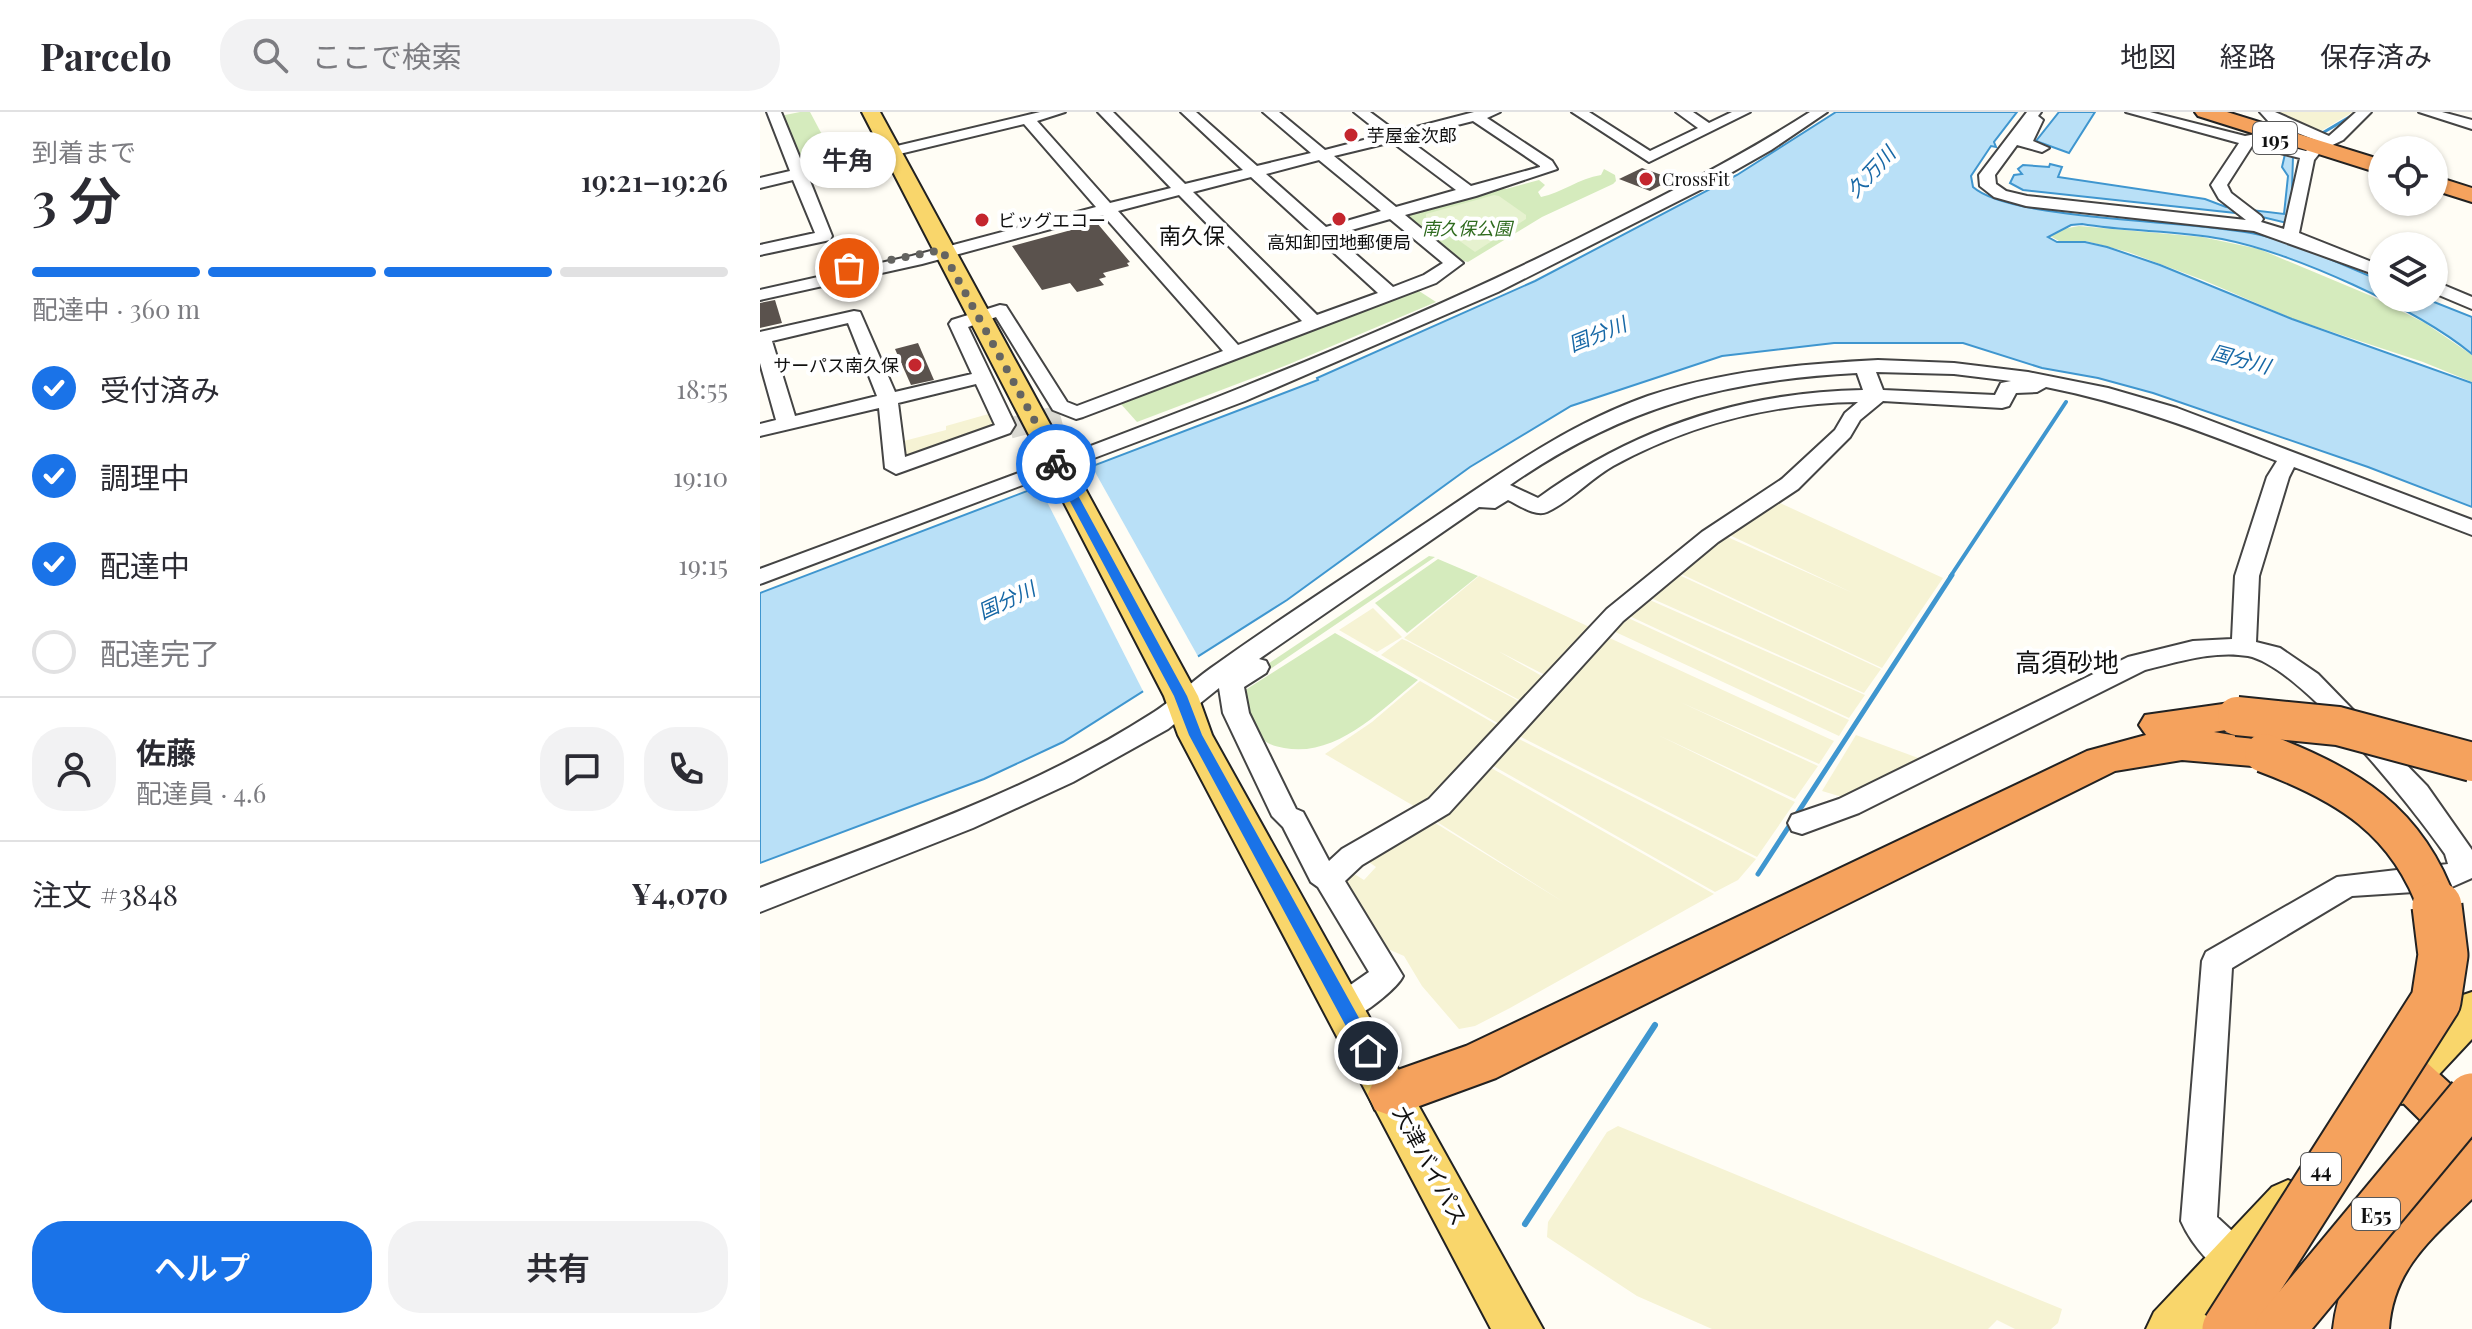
<!DOCTYPE html>
<html lang="ja">
<head>
<meta charset="utf-8">
<style>
  body { margin:0; font-family:"Playfair Display","Noto Sans JP",serif; background:#f2f2f3; color:#2b2b33; height:100vh; display:flex; flex-direction:column; font-size:30px; white-space:nowrap }
  * { box-sizing:border-box; margin:0 }
  p { font-size:26px; color:#7c7c81 }
  .icon { flex:none; width:44px; height:44px; fill:none; stroke:currentColor; stroke-width:2; stroke-linecap:round; stroke-linejoin:round }
  .map { position:relative; flex:1; overflow:hidden }
  .panel { display:flex; flex-direction:column; background:#fff; width:760px }
  .panel>* { flex:none }
  .tools { position:absolute; left:1608px; top:24px; display:grid; gap:16px }
  .tools a { display:grid; place-items:center; width:80px; height:80px; border-radius:50%; background:#fff; box-shadow:0 2px 6px #0004; font-size:40px }
  .pin { position:absolute; display:grid; place-items:center; width:68px; height:68px; color:#fff; margin:-34px; border:4px solid #fff; border-radius:50%; box-shadow:0 2px 8px #0007 }
  .courier { position:absolute; display:grid; place-items:center; width:80px; height:80px; margin:-40px; border:6px solid #1a73e8; border-radius:50%; background:#fff; color:#222; box-shadow:0 2px 10px #0007 }
  .bubble { position:absolute; height:56px; border-radius:28px; background:#fff; box-shadow:0 2px 6px #0004; font-size:26px; font-weight:600; line-height:56px; text-align:center }
  .overview em { font-style:normal; font-weight:600 }
  .overview div { display:flex; flex-direction:column-reverse }
  .overview { display:flex; align-items:center; justify-content:space-between; height:136px; padding:0 32px }
  h1 { font-size:52px; font-weight:600; line-height:60px }
  .bar { display:grid; grid-template-columns:repeat(4,1fr); gap:12px 8px; align-content:center; height:96px; padding:0 32px }
  .bar i { height:10px; border-radius:6px; background:#e1e1e2 }
  .bar .selected { background:#1a73e8 }
  .bar p { grid-column:span 4 }
  .line { display:flex; align-items:center; gap:20px; padding:0 32px; border-top:2px solid #e1e1e2 }
  .line div { flex:1 }
  .round { display:grid; place-items:center; flex:none; width:84px; height:84px; border-radius:32px; background:#f2f2f3 }
  ol { padding:0 32px; list-style:none }
  li { display:flex; align-items:center; gap:24px; height:88px }
  li p { margin-inline-start:auto }
  li .icon { padding:8px; border-radius:50%; background:#1a73e8; color:#fff; stroke-width:4 }
  li:last-child { color:#7c7c81 }
  li i { width:44px; height:44px; border:4px solid #e1e1e2; border-radius:50% }
  .button { display:flex; gap:16px; margin-top:auto; padding:16px 32px }
  .button a { flex:1; height:92px; border-radius:32px; background:#1a73e8; color:#fff; font-size:32px; font-weight:600; line-height:92px; text-align:center }
  .button a+a { background:#f2f2f3; color:#2b2b33 }
  header { display:flex; align-items:center; gap:48px; box-sizing:border-box; height:112px; padding:0 40px; background:#fff; border-bottom:2px solid #e1e1e2 }
  header strong { font-size:38px }
  nav { display:flex; gap:44px; margin-inline-start:auto; font-size:28px }
  .search { width:560px; height:72px; background:#f2f2f3; display:flex; align-items:center; gap:20px; box-sizing:border-box; padding:0 28px; border-radius:32px; color:#7c7c81; font-size:30px }
  main { display:flex; flex:1; min-height:0 }
  .map>svg:first-child { display:block }
  .farmland { fill:#f6f3d4 }
  .green { fill:#d5ebbd }
  .pitch { fill:#e6f2cf }
  .water { fill:#b9e0f7; stroke:#3f96cf; stroke-width:2 }
  .pier { fill:#fffdf5 }
  .lines { fill:none; stroke-linecap:round; stroke-linejoin:round }
  .stream-far3 { stroke:#3f96cf; stroke-width:3 }
  .stream-far2 { stroke:#3f96cf; stroke-width:4 }
  .stream-far1 { stroke:#3f96cf; stroke-width:5 }
  .stream { stroke:#3f96cf; stroke-width:6 }
  .building { fill:#5a524d }
  .minor-tunnel { stroke:#dbdad3; stroke-width:21; stroke-dasharray:21 10; stroke-linecap:butt }
  .minor-casing { stroke:#444; stroke-width:4 }
  .major-casing { stroke:#222; stroke-width:4 }
  .highway-casing { stroke:#222; stroke-width:4 }
  .minor { fill:#fff; fill-rule:evenodd }
  .major { fill:#f9d66b; fill-rule:evenodd }
  .highway { fill:#f5a25d; fill-rule:evenodd }
  .highway-bridge-far1-casing { stroke:#222; stroke-width:42; stroke-linecap:butt }
  .highway-bridge-casing { stroke:#222; stroke-width:53; stroke-linecap:butt }
  .highway-bridge-far1 { stroke:#f5a25d; stroke-width:38 }
  .highway-bridge { stroke:#f5a25d; stroke-width:49 }
  .route { fill:#1a73e8 }
  .done { stroke:#646461; stroke-width:8; stroke-dasharray:0 14.4 }
  .poi-dot { fill:#c4262e; stroke:#fff; stroke-width:3 }
  .labels { text-anchor:middle; dominant-baseline:central; stroke-width:8; stroke-linejoin:round; paint-order:stroke }
  .far-poi-label { font-size:18px; fill:#111; stroke:#fff; text-anchor:start }
  .far-park-label { font-size:18px; font-style:italic; fill:#2f6b1f; stroke:#fff }
  .shield { fill:#fff; stroke:#585858; stroke-width:2 }
  .shield-label { font-size:20px; font-weight:bold; fill:#111 }
  .far-water-label { font-size:20px; font-style:italic; fill:#1768a6; stroke:#fff }
  .far-quarter-label { font-size:22px; fill:#111; stroke:#fff }
  .street-label { font-size:22px; fill:#111; stroke:#fff }
  .quarter-label { font-size:26px; fill:#111; stroke:#fff }
</style>
</head>
<body>
<header>
<strong>Parcelo</strong>
<div class="search"><svg class="icon" aria-label="search" viewBox="0 0 24 24"><circle cx="10" cy="10" r="6"/><path d="M15 15l6 6"/></svg>ここで検索</div>
<nav><a>地図</a><a>経路</a><a>保存済み</a></nav>
</header>
<main>
<section class="panel">
<div class="overview"><div><h1>3 分</h1><p>到着まで</p></div><em>19:21–19:26</em></div>
<div class="bar"><i class="selected"></i><i class="selected"></i><i class="selected"></i><i></i><p>配達中 · 360 m</p></div>
<ol>
<li><svg class="icon" aria-label="check" viewBox="0 0 24 24"><path d="M5 12l5 5 9-10"/></svg>受付済み<p>18:55</p></li>
<li><svg class="icon" aria-label="check" viewBox="0 0 24 24"><path d="M5 12l5 5 9-10"/></svg>調理中<p>19:10</p></li>
<li><svg class="icon" aria-label="check" viewBox="0 0 24 24"><path d="M5 12l5 5 9-10"/></svg>配達中<p>19:15</p></li>
<li><i></i>配達完了</li>
</ol>
<div class="line" style="height:144px"><a class="round"><svg class="icon" aria-label="person" viewBox="0 0 24 24"><circle cx="12" cy="8" r="4"/><path d="M4 21q1-7 8-7t8 7"/></svg></a><div><b>佐藤</b><p>配達員 · 4.6</p></div><a class="round"><svg class="icon" aria-label="chat" viewBox="0 0 24 24"><path d="M4 5h16v11H9l-5 4z"/></svg></a><a class="round"><svg class="icon" aria-label="phone" viewBox="0 0 24 24"><path d="M5 4h4l2 5-3 2q2 4 5 5l2-3 5 2v4C11 20 4 13 5 4z"/></svg></a></div>
<div class="line" style="height:104px"><div>注文 #3848</div><b>¥4,070</b></div>
<div class="button"><a>ヘルプ</a><a>共有</a></div>
</section>
<div class="map">
<svg width="1712" height="1217" viewBox="0 0 1712 1217">
  <rect width="100%" height="100%" fill="#fffdf5"/>
  <g class="farmland">
    <path d="M1521,0H1593L1561,19L1517,3Z"/>
    <path d="M232,301L238,314L142,347L140,330L186,318V314Z"/>
    <path d="M1014,391H1020L1183,466L1122,556L917,460L963,423L1093,481L965,421Z"/>
    <path d="M917,462L1121,557L1104,581L884,483Z"/>
    <path d="M719,464L836,518L791,566L738,539L787,567L763,590L644,526Z"/>
    <path d="M883,485L1105,583L1089,606L865,502Z"/>
    <path d="M613,496L642,525L617,540L579,518Z"/>
    <path d="M866,505L1089,608L1079,624L849,517Z"/>
    <path d="M843,523L1074,629L1059,652L920,590L1058,654L1035,687L898,623L1035,690L997,745L753,621Z"/>
    <path d="M642,527L647,529L766,593L746,616L621,543Z"/>
    <path d="M660,569L744,617L664,700L565,642L612,610Z"/>
    <path d="M1096,623L1169,650L1089,687L1062,679Z"/>
    <path d="M753,624L996,747L978,768L955,780L728,651Z"/>
    <path d="M726,653L954,782L750,896L715,914L699,917L662,874L644,844L628,837L581,769L591,760L604,768L616,755L603,746L672,709L805,791L674,708Z"/>
    <path d="M858,1014L1302,1197L1298,1211L1291,1217H1255L1237,1208L1228,1217H952L877,1184L787,1125L788,1110L847,1020Z"/>
  </g>
  <g class="green">
    <path d="M40,0H50L75,47L41,55L20,4Z"/>
    <path d="M844,57L855,63L856,69L853,72L782,105L708,150L696,147L644,105L738,76L746,77L779,68L785,73L778,80L781,85C802,81 819,66 841,63Z"/>
    <path d="M1319,114L1442,125L1499,137L1609,183L1665,211L1712,243V270L1663,250L1533,207L1443,168L1368,140L1326,129H1299L1290,124L1303,117Z"/>
    <path d="M656,177L676,190L527,253L377,310L360,291Z"/>
    <path d="M669,444L675,445L481,577L490,564Z"/>
    <path d="M678,447L718,464L647,521L615,491Z"/>
    <path d="M575,521L658,568C620,599 576,646 524,636C517,635 506,632 502,626C493,614 488,594 482,580Z"/>
  </g>
  <path class="pitch" d="M734,83L739,84L766,103V107L715,140L666,105V102Z"/>
  <g class="water">
    <path d="M1076,0H1257L1234,30L1236,35L1231,34L1211,64L1213,75C1251,109 1434,108 1496,122C1539,131 1581,153 1622,169V186H1664L1712,205V242C1656,196 1533,141 1462,127C1417,118 1368,120 1322,112L1311,113L1288,125L1297,130H1325L1347,135L1400,153L1532,207L1712,271V395L1608,355L1393,281L1338,266L1282,256L1203,231H1074L962,244L811,294L710,355L527,488L303,630L224,667L0,751V481L558,268L557,266L775,169L977,63Z"/>
    <path d="M1299,0H1335L1309,41L1276,29Z"/>
    <path d="M1525,42L1533,44L1531,112L1494,103L1263,78L1250,71L1254,63L1262,62L1258,57L1263,53L1289,55L1290,52L1302,55L1298,65L1445,87L1466,95L1524,102L1528,64L1522,55Z"/>
  </g>
  <path class="pier" d="M330,351L440,548L385,583L278,372Z"/>
  <g class="lines">
    <path class="stream-far3" d="M1559,23L1598,0"/>
    <path class="stream-far2" d="M1190,465L1306,290"/>
    <path class="stream-far1" d="M998,762L1192,463"/>
    <path class="stream" d="M765,1112L895,913"/>
  </g>
  <g class="building">
    <path d="M882,56L913,67L890,79L859,67Z"/>
    <path d="M337,111L370,150L367,151L369,154L343,161L346,165L339,167L344,173L317,180L310,171L282,178L252,134Z"/>
    <path d="M15,188L22,211L0,216V191Z"/>
    <path d="M158,231L174,268L151,273L135,237Z"/>
  </g>
  <g class="lines">
    <path class="minor-tunnel" d="M250,316L302,303"/>
    <g class="minor-casing">
      <g id="minor">
        <path d="M7,0H21L44,56L280,0H305L277,9L350,91L411,76L338,0H353L425,72L483,58L421,0H436L497,54L551,41L503,0H519L565,38L623,23L594,0H610L637,20L714,0H740L727,6L792,49L797,57L716,84L645,103L703,151L676,171L323,305L316,307L293,298L236,205L208,215L255,313L250,321L136,362L125,356L119,296L0,324V312L16,308L0,251V220L94,199L100,200L135,280L212,262L189,212L192,208L240,193L246,194L307,290L317,294L463,239L343,103L162,152L0,188V178L152,144L336,95L264,12L48,64L72,124L70,128L0,143V133L55,121L33,68L0,76V66L30,59ZM713,9L780,54V55L711,74L646,26ZM632,30L696,78L636,95L574,44ZM559,48L621,99L566,115L506,62ZM491,65L618,181L557,203L433,80ZM419,83L542,209L478,233L358,99ZM630,107L683,151L664,163L633,175L574,123ZM88,211L117,284L35,304L12,229ZM216,272L235,313L145,345L138,291Z"/>
        <path d="M812,0H829L890,39L938,16L916,0H933L949,11L972,0H990L889,50Z"/>
        <path d="M1050,0H1067L1011,38L946,75L738,180L485,289L0,472V457C275,354 554,258 817,127C897,87 975,48 1050,0Z"/>
        <path d="M1267,0H1281L1278,4L1283,8L1273,29L1289,36L1282,40L1257,33L1235,63L1236,72L1246,79L1267,84L1486,108L1459,87L1451,73L1479,31L1366,0H1390L1485,24L1496,22L1497,27L1546,39L1558,29L1509,10L1500,0H1515L1569,24L1596,0H1611L1583,28L1562,38L1554,48L1539,121L1622,154V165L1494,119L1266,94L1234,85L1220,74L1219,63ZM1492,34L1540,46L1524,117L1501,110L1503,107L1501,104L1471,81L1467,73Z"/>
        <path d="M1659,0H1682L1712,8V17Z"/>
        <path d="M1674,169L1712,185V197L1674,181Z"/>
        <path d="M1118,248L1194,251L1268,260L1348,276L1417,296L1712,408V423L1534,355L1529,365L1499,464L1496,530L1520,536L1558,562L1667,674L1712,738V766L1685,778L1592,784L1472,856L1457,1105L1497,1142L1502,1155L1497,1168L1484,1173C1457,1162 1433,1136 1421,1109L1442,849L1446,840L1577,765L1688,752L1685,742C1651,694 1542,555 1488,544C1454,538 1417,550 1385,558L1099,701L1042,722L1032,719L1028,711L1032,703L1079,687L1368,545L1433,529L1472,527L1475,464L1507,365L1517,349C1441,319 1367,291 1286,275L1277,280L1256,281L1249,294L1242,296L1123,289L1100,308L1090,325L1038,377L958,430L863,509L689,701L602,753L585,769L643,864C638,876 599,907 586,908C582,908 576,906 573,905L568,895L573,885L609,860L558,775L551,770L523,715L512,704L463,601L459,576L408,617L313,670L213,716L0,800V776C132,725 271,679 391,602C412,589 430,571 451,556C519,507 590,462 660,415C734,366 803,314 888,284C962,259 1040,252 1118,248ZM1116,260L1194,262L1251,269L1241,271L1235,283L1123,278ZM1097,261L1103,278C984,280 874,316 778,386L750,373C861,296 963,268 1097,261ZM1098,290L1085,301L1075,318L1022,367L942,420L847,497L669,687L582,737L569,749L543,700L536,697L489,601L484,575L506,561L509,555L506,549L499,547L719,395L735,396L748,388C759,393 775,405 787,400C811,389 830,367 853,354C928,313 1012,291 1098,290Z"/>
      </g>
    </g>
    <g class="major-casing">
      <g id="major">
        <path d="M102,0H120L438,584L452,623L783,1217H731L418,623L404,584Z"/>
        <path d="M1712,880V927L1657,986L1642,992L1627,986L1620,972L1627,958L1697,885Z"/>
        <path d="M1528,1068L1544,1075L1551,1091L1544,1107L1444,1217H1386L1394,1200L1512,1075Z"/>
      </g>
    </g>
    <g class="highway-casing">
      <g id="highway">
        <path d="M1435,0H1467L1622,48V62L1438,4Z"/>
        <path d="M1674,64L1712,76V90L1674,78Z"/>
        <path d="M1477,590L1490,594L1496,604L1490,614L1454,620L1518,631L1523,641L1518,651L1504,655L1422,648L1355,659L736,966L632,1004L615,998L608,982L615,966L706,934L1327,639L1386,623L1379,613L1385,603Z"/>
        <path d="M1648,942L1665,949L1712,992V1087C1671,1127 1633,1157 1629,1217H1573C1582,1137 1635,1090 1691,1038L1631,979L1624,964L1631,949Z"/>
      </g>
    </g>
    <use href="#minor" class="minor"/>
    <use href="#major" class="major"/>
    <use href="#highway" class="highway"/>
    <g class="highway-bridge-far1-casing">
      <g id="highway-bridge-far1">
        <path d="M1477,604L1578,614L1712,650"/>
        <path d="M1504,641C1587,672 1648,709 1678,796"/>
      </g>
    </g>
    <g class="highway-bridge-casing">
      <g id="highway-bridge">
        <path d="M1467,1217L1676,889L1683,843L1677,794"/>
        <path d="M1520,1217L1712,986"/>
      </g>
    </g>
    <use href="#highway-bridge-far1" class="highway-bridge-far1"/>
    <use href="#highway-bridge" class="highway-bridge"/>
  </g>
  <path class="route" d="M292,350L301,352L427,584L442,623L614,933V944H602L429,623L414,584L290,352Z"/>
  <g class="lines">
    <path class="done" d="M89,156L182,138L277,313L296,352"/>
  </g>
  <g class="poi-dot">
    <circle cx="591" cy="23" r="8"/>
    <circle cx="886" cy="67" r="8"/>
    <circle cx="579" cy="107" r="8"/>
    <circle cx="222" cy="108" r="8"/>
    <circle cx="155" cy="253" r="8"/>
  </g>
  <g class="labels">
    <g class="far-poi-label">
      <text x="607" y="23">芋屋金次郎</text>
      <text x="902" y="67">CrossFit</text>
      <text x="238" y="108">ビッグエコー</text>
      <text x="579" y="130" text-anchor="middle">高知卸団地郵便局</text>
      <text x="139" y="253" text-anchor="end">サーパス南久保</text>
    </g>
    <g class="far-park-label">
      <text x="707" y="116">南久保公園</text>
    </g>
    <g class="shield">
      <rect x="1493" y="10" width="44" height="32" rx="6"/>
      <rect x="1541" y="1041" width="40" height="32" rx="6"/>
      <rect x="1592" y="1086" width="48" height="32" rx="6"/>
    </g>
    <g class="shield-label">
      <text x="1515" y="26">195</text>
      <text x="1561" y="1057">44</text>
      <text x="1616" y="1102">E55</text>
    </g>
    <g class="far-water-label">
      <text transform="translate(1110 59) rotate(-47)">久万川</text>
      <text transform="translate(837 221) rotate(-22)">国分川</text>
      <text transform="translate(1481 246) rotate(15)">国分川</text>
      <text transform="translate(246 487) rotate(-25)">国分川</text>
    </g>
    <g class="far-quarter-label">
      <text x="432" y="123">南久保</text>
    </g>
    <g class="street-label">
      <text transform="translate(671 1053) rotate(62)">大津バイパス</text>
    </g>
    <g class="quarter-label">
      <text x="1307" y="549">高須砂地</text>
    </g>
  </g>
</svg>
<div class="tools">
<a><svg class="icon" aria-label="locate" viewBox="0 0 24 24"><circle cx="12" cy="12" r="6"/><path d="M12 2v4M12 18v4M2 12h4M18 12h4"/></svg></a>
<a><svg class="icon" aria-label="layers" viewBox="0 0 24 24"><path d="M12 4l9 5-9 5-9-5zM3 14l9 5 9-5"/></svg></a>
</div>
<div class="pin" style="left:89px;top:156px;background:#ea580c"><svg class="icon" aria-label="bag" viewBox="0 0 24 24"><path d="M5 8h14l-1 12H6zM9 8a3 3 0 0 1 6 0"/></svg></div>
<div class="pin" style="left:608px;top:939px;background:#1f2937"><svg class="icon" aria-label="home" viewBox="0 0 24 24"><path d="M3 11l9-7 9 7M6 9v11h12V9"/></svg></div>
<div class="courier" style="left:296px;top:352px"><svg class="icon" aria-label="bike" viewBox="0 0 24 24"><circle cx="6" cy="16" r="4"/><circle cx="18" cy="16" r="4"/><path d="M6 16l4-8h5l3 8M10 8l3 8H6M13 5h3"/></svg></div>
<div class="bubble" style="left:40px;top:20px;width:96px">牛角</div>
</div>
</main>
</body>
</html>
